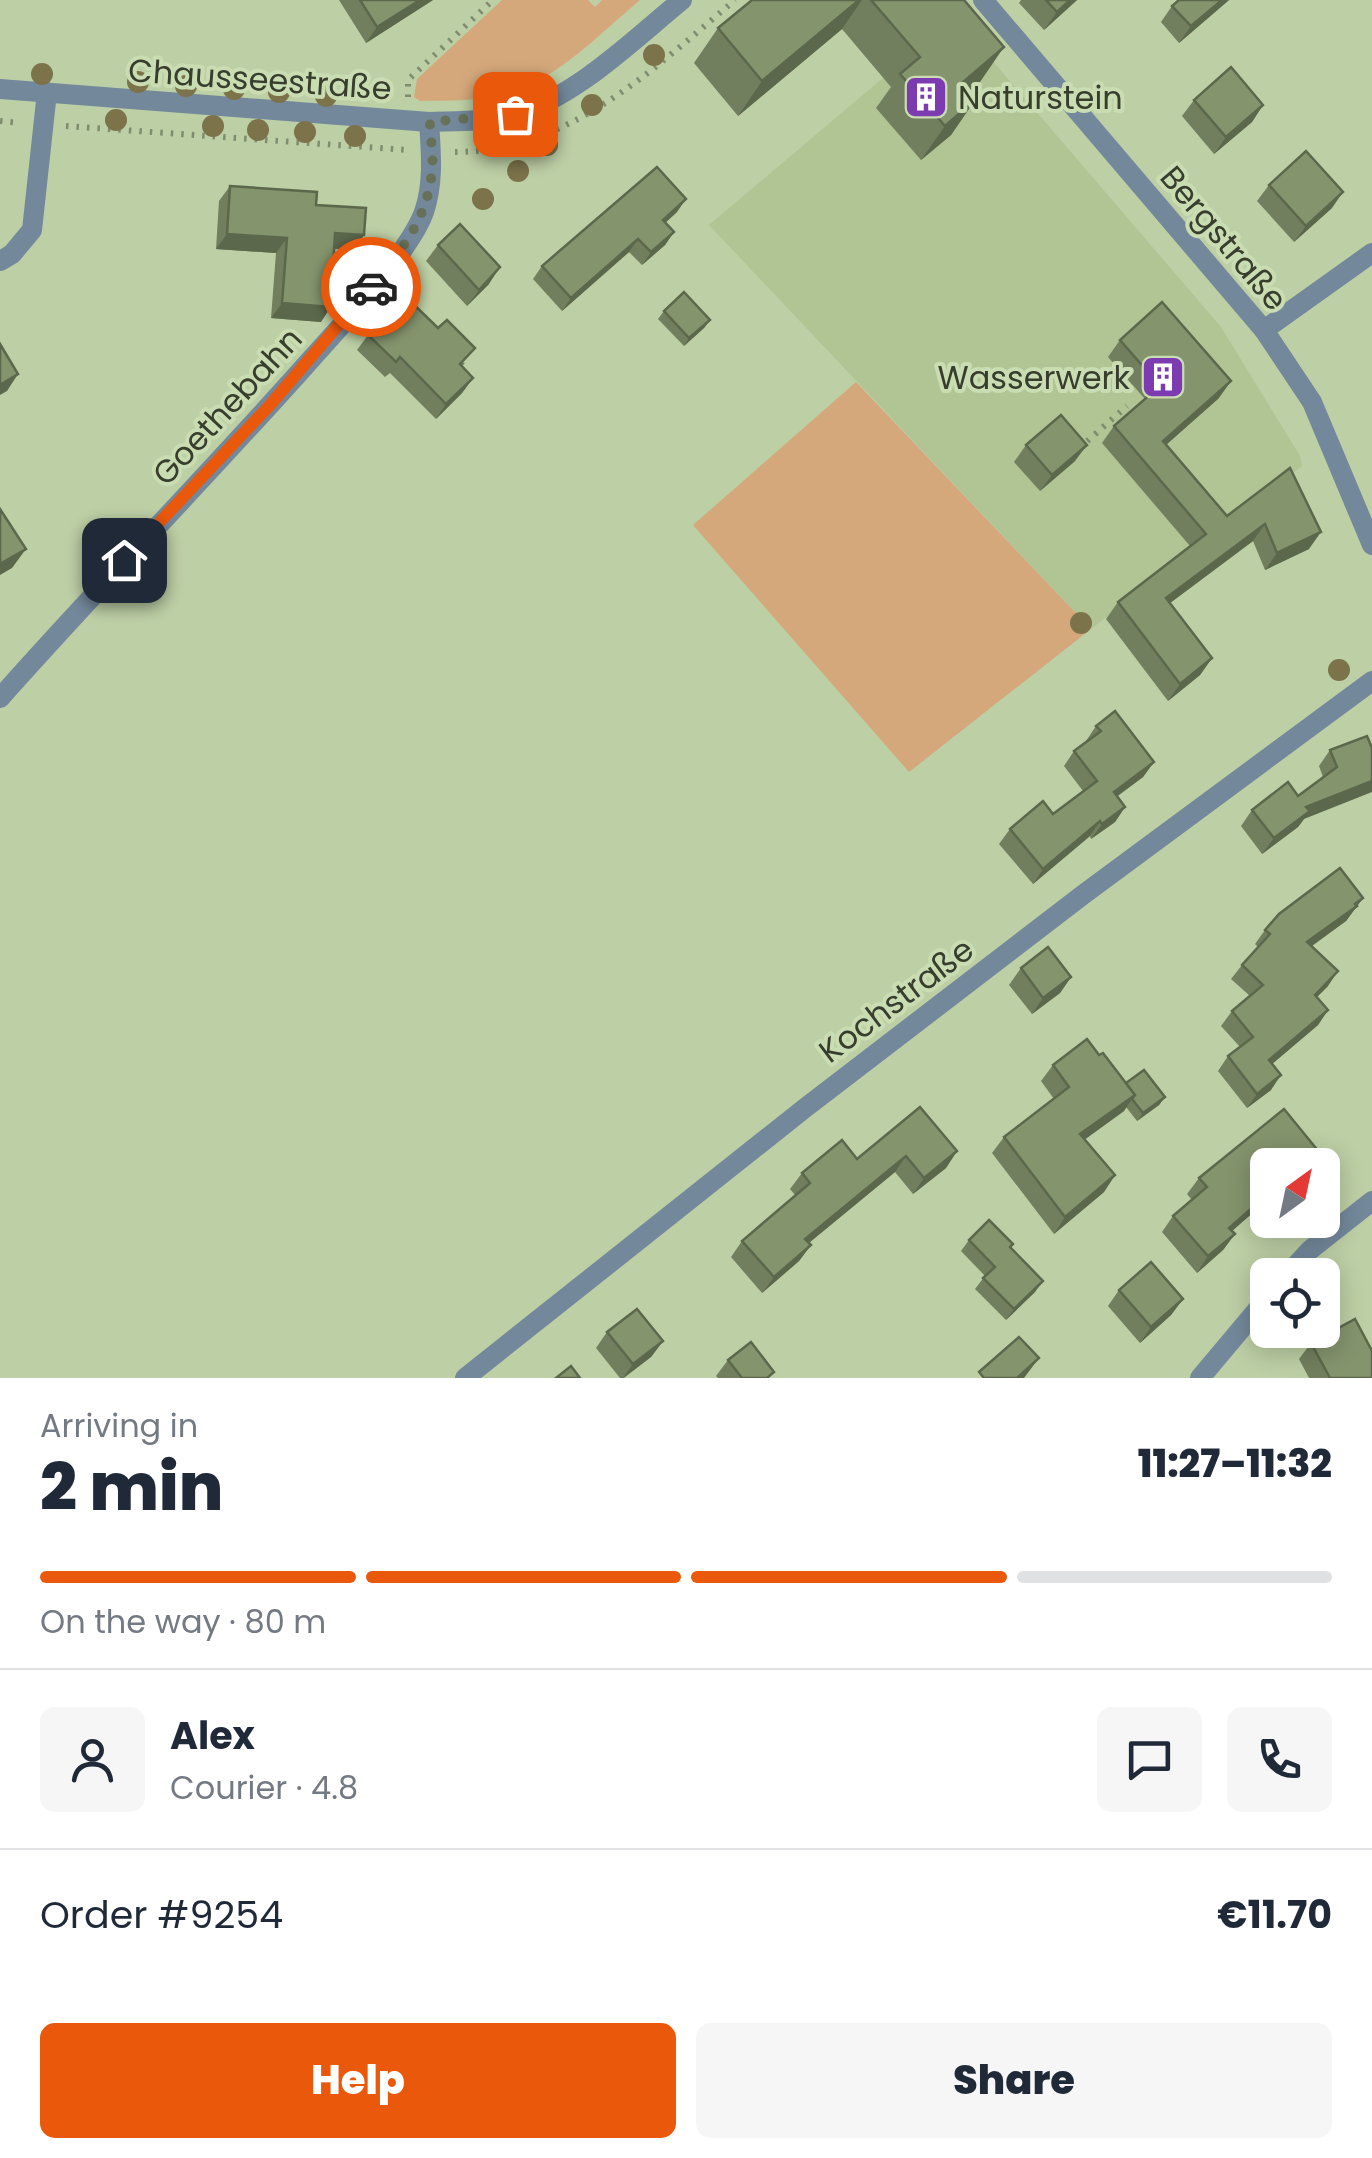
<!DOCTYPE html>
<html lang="en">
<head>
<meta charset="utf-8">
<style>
  body { margin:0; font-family:Poppins,sans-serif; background:#f6f6f7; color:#1f2937; height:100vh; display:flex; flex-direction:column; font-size:38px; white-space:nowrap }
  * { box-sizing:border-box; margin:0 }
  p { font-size:32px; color:#747a83 }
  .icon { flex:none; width:55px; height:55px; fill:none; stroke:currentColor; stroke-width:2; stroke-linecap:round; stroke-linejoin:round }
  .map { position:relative; height:1378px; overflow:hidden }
  .side { display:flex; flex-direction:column; background:#fff; flex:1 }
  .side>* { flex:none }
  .needle { width:65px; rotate:33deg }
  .buttons { position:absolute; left:1250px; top:1148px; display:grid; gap:20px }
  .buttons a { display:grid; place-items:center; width:90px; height:90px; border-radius:15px; background:#fff; box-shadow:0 5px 25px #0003; font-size:50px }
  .pin { position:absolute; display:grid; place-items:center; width:85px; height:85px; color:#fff; margin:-42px; border-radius:20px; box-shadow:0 5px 15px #0006 }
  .courier { position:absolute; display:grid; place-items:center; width:100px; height:100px; margin:-50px; border:8px solid #ea580c; border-radius:50%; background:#fff; color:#222; box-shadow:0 2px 12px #0007 }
  .summary em { font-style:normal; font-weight:800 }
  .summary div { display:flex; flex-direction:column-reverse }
  .summary { display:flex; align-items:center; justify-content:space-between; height:170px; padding:0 40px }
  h1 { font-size:65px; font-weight:800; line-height:75px }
  .bar { display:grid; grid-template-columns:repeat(4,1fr); gap:15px 10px; align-content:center; height:120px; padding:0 40px }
  .bar i { height:12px; border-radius:8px; background:#e0e1e3 }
  .bar .current { background:#ea580c }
  .bar p { grid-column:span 4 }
  .line { display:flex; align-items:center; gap:25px; padding:0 40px; border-top:2px solid #e0e1e3 }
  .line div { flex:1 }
  .round { display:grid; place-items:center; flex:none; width:105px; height:105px; border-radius:15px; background:#f6f6f7 }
  .primary-button { display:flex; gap:20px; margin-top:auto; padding:20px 40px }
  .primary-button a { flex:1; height:115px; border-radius:15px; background:#ea580c; color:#fff; font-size:40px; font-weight:800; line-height:115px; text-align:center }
  .primary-button a+a { background:#f6f6f7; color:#1f2937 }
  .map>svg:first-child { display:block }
  .built { fill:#b0c494 }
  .green { fill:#d4a87b }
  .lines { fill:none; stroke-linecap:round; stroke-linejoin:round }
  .path { stroke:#7f8c6d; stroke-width:6; stroke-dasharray:2.5 8; stroke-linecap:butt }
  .minor { stroke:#73889b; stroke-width:20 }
  .tertiary { stroke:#73889b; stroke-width:20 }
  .tree { fill:#7c734a }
  .wall { fill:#727f5e }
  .shaded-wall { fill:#5c684c }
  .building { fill:#84946d; stroke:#5c684c; stroke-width:2.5 }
  .done { stroke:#667157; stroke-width:10; stroke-dasharray:0 18 }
  .route { stroke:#ea580c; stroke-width:12 }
  .labels { text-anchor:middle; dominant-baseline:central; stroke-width:8; stroke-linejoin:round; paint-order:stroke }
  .street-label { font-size:32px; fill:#373e2d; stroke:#cadcb2 }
  .poi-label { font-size:32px; fill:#373e2d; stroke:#cadcb2; text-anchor:start }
</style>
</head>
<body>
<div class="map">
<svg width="1372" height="1378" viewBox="0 0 1372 1378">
  <rect width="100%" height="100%" fill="#bdcfa5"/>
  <path class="built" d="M955,17L1221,327L1300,456L1302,466L1091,629L709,225Z"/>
  <g class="green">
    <path d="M502,0H588L595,7L602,0H640C603,31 566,70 521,89C490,102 453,100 420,101L414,97L417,79Z"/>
    <path d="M856,382L1091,629L909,772L693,525Z"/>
  </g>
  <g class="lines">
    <g class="path">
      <path d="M408,97V80L493,0"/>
      <path d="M0,121L19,123"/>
      <path d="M66,126L408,150"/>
      <path d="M455,152C570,151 652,70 735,0"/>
      <path d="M1078,446L1085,443L1127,406"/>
    </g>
    <g class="minor">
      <path d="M0,261L12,254L32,230L47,92"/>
      <path d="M1264,330L1372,253"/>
      <path d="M0,698C103,582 211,472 313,357C343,324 410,251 424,212C434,183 431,152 429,122"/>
      <path d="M1287,1275L1310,1250L1372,1201"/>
      <path d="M465,1378L805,1108L1084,894L1372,681"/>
      <path d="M1200,1378L1268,1297"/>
    </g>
    <g class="tertiary">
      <path d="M983,0L1264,330L1312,402L1372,545"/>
      <path d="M0,89L429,122C458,121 488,122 515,114C575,98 634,39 682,0"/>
    </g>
  </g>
  <g class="tree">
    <circle cx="654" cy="55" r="11"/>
    <circle cx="42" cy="74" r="11"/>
    <circle cx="138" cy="82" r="11"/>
    <circle cx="186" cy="86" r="11"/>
    <circle cx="234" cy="89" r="11"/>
    <circle cx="279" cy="92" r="11"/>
    <circle cx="326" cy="96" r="11"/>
    <circle cx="592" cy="105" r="11"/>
    <circle cx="116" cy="120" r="11"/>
    <circle cx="213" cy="126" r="11"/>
    <circle cx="258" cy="130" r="11"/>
    <circle cx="305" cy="132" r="11"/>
    <circle cx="355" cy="136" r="11"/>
    <circle cx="547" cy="145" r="11"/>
    <circle cx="518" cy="171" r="11"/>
    <circle cx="483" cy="199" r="11"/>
    <circle cx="1081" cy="623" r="11"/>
    <circle cx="1339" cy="670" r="11"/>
  </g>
  <g class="wall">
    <path d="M339,0H433L366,43Z"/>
    <path d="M752,0H964L980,82L968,92L975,100L951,135L921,160L876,108L891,87L842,29L738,116L694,63L718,28Z"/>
    <path d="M1021,0H1077L1044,30L1019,3Z"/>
    <path d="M1229,0L1179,43L1161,22L1172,6Z"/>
    <path d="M1194,100L1263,105L1252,122L1214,154L1182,116Z"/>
    <path d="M1269,185L1332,208L1294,242L1257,201Z"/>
    <path d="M230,186L316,205L364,235L354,250L334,249L321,322L271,318L276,253L216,249L219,201Z"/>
    <path d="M677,212L665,223L674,232L665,245L642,265L629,252L562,311L533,279L542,266Z"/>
    <path d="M438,245L489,284L467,306L426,261Z"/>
    <path d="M664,311L710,320L704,328L684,346L658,319Z"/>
    <path d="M368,335L465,363L462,366L473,378L462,393L436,419L390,373L385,377L357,350Z"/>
    <path d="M1120,340L1219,398L1166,445L1227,516L1290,468L1309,549L1265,570L1253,541L1170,603L1212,658L1200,675L1168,701L1106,619L1118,602L1190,546L1102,443L1114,426L1145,399L1108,357Z"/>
    <path d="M1026,445L1075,461L1040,491L1014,462Z"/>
    <path d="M1096,726L1154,762L1143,777L1117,796L1125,807L1115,822L1091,839L1090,836L1033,884L999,844L1010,829L1053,814L1083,791L1064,766L1074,751L1087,742L1086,741Z"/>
    <path d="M1367,736L1298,827L1262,854L1241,826L1252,810L1298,796L1323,777L1319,766L1330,750Z"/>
    <path d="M1363,898L1346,921L1311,946L1328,986L1317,997L1328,1010L1318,1025L1272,1064L1271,1090L1247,1108L1218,1071L1228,1056L1240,1047L1221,1026L1232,1011L1250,996L1231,979L1242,965L1258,947L1255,944L1265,930Z"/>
    <path d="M1021,968L1071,977L1060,993L1032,1014L1009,985Z"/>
    <path d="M1099,1055L1126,1083L1165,1097L1159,1105L1137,1121L1126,1107L1124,1111L1085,1139L1115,1175L1104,1192L1054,1234L992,1153L1004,1137L1054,1099L1041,1081L1053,1065Z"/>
    <path d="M1284,1109L1333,1169L1322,1185V1165H1268V1207L1264,1203L1232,1231L1235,1234L1223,1250L1197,1273L1162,1232L1173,1216L1192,1200L1187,1194L1199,1178Z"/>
    <path d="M957,1151L946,1168L913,1194L895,1172L809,1243L811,1245L799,1261L762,1293L731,1257L742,1241L795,1195L790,1189L802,1173L857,1159Z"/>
    <path d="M969,1240L1010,1247L1035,1292L1006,1320L975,1289L985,1276L961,1251Z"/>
    <path d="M1119,1290L1183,1299L1171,1315L1140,1343L1108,1306Z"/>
    <path d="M607,1332L663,1341L651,1357L624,1378H620L596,1348Z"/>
    <path d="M1311,1343L1372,1378H1309L1299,1359Z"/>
    <path d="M728,1360L770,1378H718L716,1376Z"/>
  </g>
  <g class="shaded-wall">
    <path d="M420,0H433L366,43L377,27Z"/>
    <path d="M859,0H862L842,29L738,116L762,81Z"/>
    <path d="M1070,0H1077L1044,30L1057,12Z"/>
    <path d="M1222,0H1229L1179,43L1191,26Z"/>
    <path d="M1004,47L980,82L937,118L961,84Z"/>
    <path d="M975,100L951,135L921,160L945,126Z"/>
    <path d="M1263,105L1252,122L1214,154L1226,137Z"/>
    <path d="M1343,192L1332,208L1294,242L1306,226Z"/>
    <path d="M686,199L677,212L654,233L663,220Z"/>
    <path d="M674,232L665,245L642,265L651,252Z"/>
    <path d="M335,233L364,235L354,250L325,248Z"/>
    <path d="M227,234L287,238L276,253L216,249Z"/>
    <path d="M638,239L629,252L562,311L571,298Z"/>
    <path d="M500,267L489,284L467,306L479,290Z"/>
    <path d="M282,303L331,307L321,322L271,318Z"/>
    <path d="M710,320L704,328L684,346L689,338Z"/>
    <path d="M18,374L7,391L0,395V385Z"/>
    <path d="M473,378L462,393L436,419L446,404Z"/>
    <path d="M1231,381L1219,398L1151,458L1163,441Z"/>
    <path d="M1087,445L1075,461L1040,491L1052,475Z"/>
    <path d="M1265,524L1253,541L1154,615L1166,598Z"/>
    <path d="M1321,532L1309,549L1265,570L1277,553Z"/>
    <path d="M26,549L12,568L0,575V564Z"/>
    <path d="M1212,658L1200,675L1168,701L1180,684Z"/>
    <path d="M1154,762L1143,777L1103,807L1114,792Z"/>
    <path d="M1372,781V792L1304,819L1298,827L1262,854L1274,838L1306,807Z"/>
    <path d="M1125,807L1115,822L1091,839L1102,824Z"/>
    <path d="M1100,821L1090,836L1033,884L1043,869Z"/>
    <path d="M1363,898L1346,921L1297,957L1307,942Z"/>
    <path d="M1338,971L1328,986L1305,1009L1315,995Z"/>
    <path d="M1071,977L1060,993L1032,1014L1043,998Z"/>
    <path d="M1328,1010L1318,1025L1259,1075L1269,1060Z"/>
    <path d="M1281,1075L1271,1090L1247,1108L1257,1094Z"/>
    <path d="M1135,1095L1124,1111L1069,1151L1080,1134Z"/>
    <path d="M1165,1097L1159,1105L1137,1121L1143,1113Z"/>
    <path d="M957,1151L946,1168L913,1194L924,1178Z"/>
    <path d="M906,1156L895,1172L794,1255L805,1239Z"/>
    <path d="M1115,1175L1104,1192L1054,1234L1065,1217Z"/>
    <path d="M1268,1194V1198L1264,1203L1217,1244L1229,1228Z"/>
    <path d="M1235,1234L1223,1250L1197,1273L1208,1256Z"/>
    <path d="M811,1245L799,1261L762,1293L774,1277Z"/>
    <path d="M1043,1281L1035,1292L1006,1320L1014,1309Z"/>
    <path d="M1183,1299L1171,1315L1140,1343L1151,1327Z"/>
    <path d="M663,1341L651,1357L623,1378L633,1364Z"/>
    <path d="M1039,1358L1024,1378H1017Z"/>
  </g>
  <g class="building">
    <path d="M360,0H420L377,27Z"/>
    <path d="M752,0H859L762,81L718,28Z"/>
    <path d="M871,0H964L1004,47L961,84L975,100L945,126L900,74L920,57Z"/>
    <path d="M1046,0H1070L1057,12Z"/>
    <path d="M1179,0H1222L1191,26L1172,6Z"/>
    <path d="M1231,67L1263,105L1226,137L1194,100Z"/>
    <path d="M1306,151L1343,192L1306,226L1269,185Z"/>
    <path d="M657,167L686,199L663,220L674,232L651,252L638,239L571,298L542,266Z"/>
    <path d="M230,186L317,192L316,205L366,208L364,235L335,233L331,307L282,303L287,238L227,234Z"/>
    <path d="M460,224L500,267L479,290L438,245Z"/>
    <path d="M684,292L710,320L689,338L664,311Z"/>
    <path d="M405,296L438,328L447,320L475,348L460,364L473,378L446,404L400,357L396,362L368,335Z"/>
    <path d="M1162,302L1231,381L1163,441L1227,516L1290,468L1321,532L1277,553L1265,524L1166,598L1212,658L1180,684L1118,602L1206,534L1114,426L1160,386L1120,340Z"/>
    <path d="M0,344L18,374L0,385Z"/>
    <path d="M1061,415L1087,445L1052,475L1026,445Z"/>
    <path d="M0,509L26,549L0,564Z"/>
    <path d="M1115,711L1154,762L1114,792L1125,807L1102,824L1100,821L1043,869L1010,829L1043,801L1053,814L1097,781L1074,751L1101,731L1096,726Z"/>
    <path d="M1367,736L1372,748V781L1306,807L1310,811L1274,838L1252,810L1288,782L1298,796L1337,767L1330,750Z"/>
    <path d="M1340,868L1363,898L1355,904L1357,906L1307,942L1338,971L1315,995L1328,1010L1269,1060L1281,1075L1257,1094L1228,1056L1253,1037L1232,1011L1263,985L1242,965L1270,934L1265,930L1279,914Z"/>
    <path d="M1048,947L1071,977L1043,998L1021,968Z"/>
    <path d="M1087,1039L1099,1055L1103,1053L1135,1095L1080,1134L1115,1175L1065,1217L1004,1137L1069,1087L1053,1065Z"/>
    <path d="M1144,1070L1165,1097L1143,1113L1132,1099L1135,1095L1126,1083Z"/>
    <path d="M920,1107L957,1151L924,1178L906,1156L805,1239L811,1245L774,1277L742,1241L810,1183L802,1173L842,1140L857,1159Z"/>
    <path d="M1284,1109L1333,1169L1322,1178V1165H1268V1194L1229,1228L1235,1234L1208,1256L1173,1216L1207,1187L1199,1178Z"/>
    <path d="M989,1220L1013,1244L1010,1247L1043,1281L1014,1309L983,1278L995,1267L969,1240Z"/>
    <path d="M1151,1262L1183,1299L1151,1327L1119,1290Z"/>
    <path d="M637,1309L663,1341L633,1364L607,1332Z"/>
    <path d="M1355,1319L1372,1351V1378H1330L1311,1343Z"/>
    <path d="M1019,1337L1039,1358L1017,1378H984L979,1372Z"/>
    <path d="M751,1342L774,1372L767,1378H742L728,1360Z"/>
    <path d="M571,1366L580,1378H556Z"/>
  </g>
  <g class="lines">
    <path class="done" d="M371,287C401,251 428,219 432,170C434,155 430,138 430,122L515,114"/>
    <path class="route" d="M124,560L270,405L371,287"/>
  </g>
  <defs>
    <g id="building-square" transform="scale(2.25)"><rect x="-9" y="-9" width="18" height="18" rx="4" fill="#7c3bb0" stroke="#cadcb2"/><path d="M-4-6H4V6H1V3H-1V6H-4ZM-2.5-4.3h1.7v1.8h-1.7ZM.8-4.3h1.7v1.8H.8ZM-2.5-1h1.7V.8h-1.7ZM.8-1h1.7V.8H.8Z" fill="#fff"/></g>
  </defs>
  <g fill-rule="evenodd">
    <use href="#building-square" x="926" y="97"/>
    <use href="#building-square" x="1163" y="377"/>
  </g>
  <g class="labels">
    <g class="street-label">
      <text transform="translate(260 79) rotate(4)">Chausseestraße</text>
      <text transform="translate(1224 238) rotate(50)">Bergstraße</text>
      <text transform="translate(227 406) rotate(-47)">Goethebahn</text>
      <text transform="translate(896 1000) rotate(-37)">Kochstraße</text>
    </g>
    <g class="poi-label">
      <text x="958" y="97">Naturstein</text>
      <text x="1130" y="377" text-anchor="end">Wasserwerk</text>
    </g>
  </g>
</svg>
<div class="buttons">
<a><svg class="needle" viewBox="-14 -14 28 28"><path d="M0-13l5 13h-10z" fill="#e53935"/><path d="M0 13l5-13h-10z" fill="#747a83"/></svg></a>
<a><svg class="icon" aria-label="locate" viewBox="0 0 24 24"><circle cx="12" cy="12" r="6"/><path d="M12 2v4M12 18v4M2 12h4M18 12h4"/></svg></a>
</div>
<div class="pin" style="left:515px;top:114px;background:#ea580c"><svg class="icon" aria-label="bag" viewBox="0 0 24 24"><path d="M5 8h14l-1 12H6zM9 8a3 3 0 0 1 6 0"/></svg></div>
<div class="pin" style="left:124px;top:560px;background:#1f2937"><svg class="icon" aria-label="home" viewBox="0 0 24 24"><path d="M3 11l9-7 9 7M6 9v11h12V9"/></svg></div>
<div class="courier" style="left:371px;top:287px"><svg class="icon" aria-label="car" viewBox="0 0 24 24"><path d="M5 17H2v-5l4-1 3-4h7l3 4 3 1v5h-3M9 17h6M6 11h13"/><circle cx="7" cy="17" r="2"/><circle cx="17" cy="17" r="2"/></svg></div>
</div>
<section class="side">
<div class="summary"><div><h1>2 min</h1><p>Arriving in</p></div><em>11:27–11:32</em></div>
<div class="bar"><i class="current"></i><i class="current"></i><i class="current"></i><i></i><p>On the way · 80 m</p></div>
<div class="line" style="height:180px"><a class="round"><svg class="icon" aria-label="person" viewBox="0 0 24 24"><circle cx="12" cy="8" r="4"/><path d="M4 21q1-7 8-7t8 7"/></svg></a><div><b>Alex</b><p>Courier · 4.8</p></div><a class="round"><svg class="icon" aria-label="chat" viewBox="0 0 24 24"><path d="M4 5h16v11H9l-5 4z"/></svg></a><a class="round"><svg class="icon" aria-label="phone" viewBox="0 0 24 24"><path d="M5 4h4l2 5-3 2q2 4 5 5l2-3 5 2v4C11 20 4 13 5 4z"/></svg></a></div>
<div class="line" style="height:130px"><div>Order #9254</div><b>€11.70</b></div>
<div class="primary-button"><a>Help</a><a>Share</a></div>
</section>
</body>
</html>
